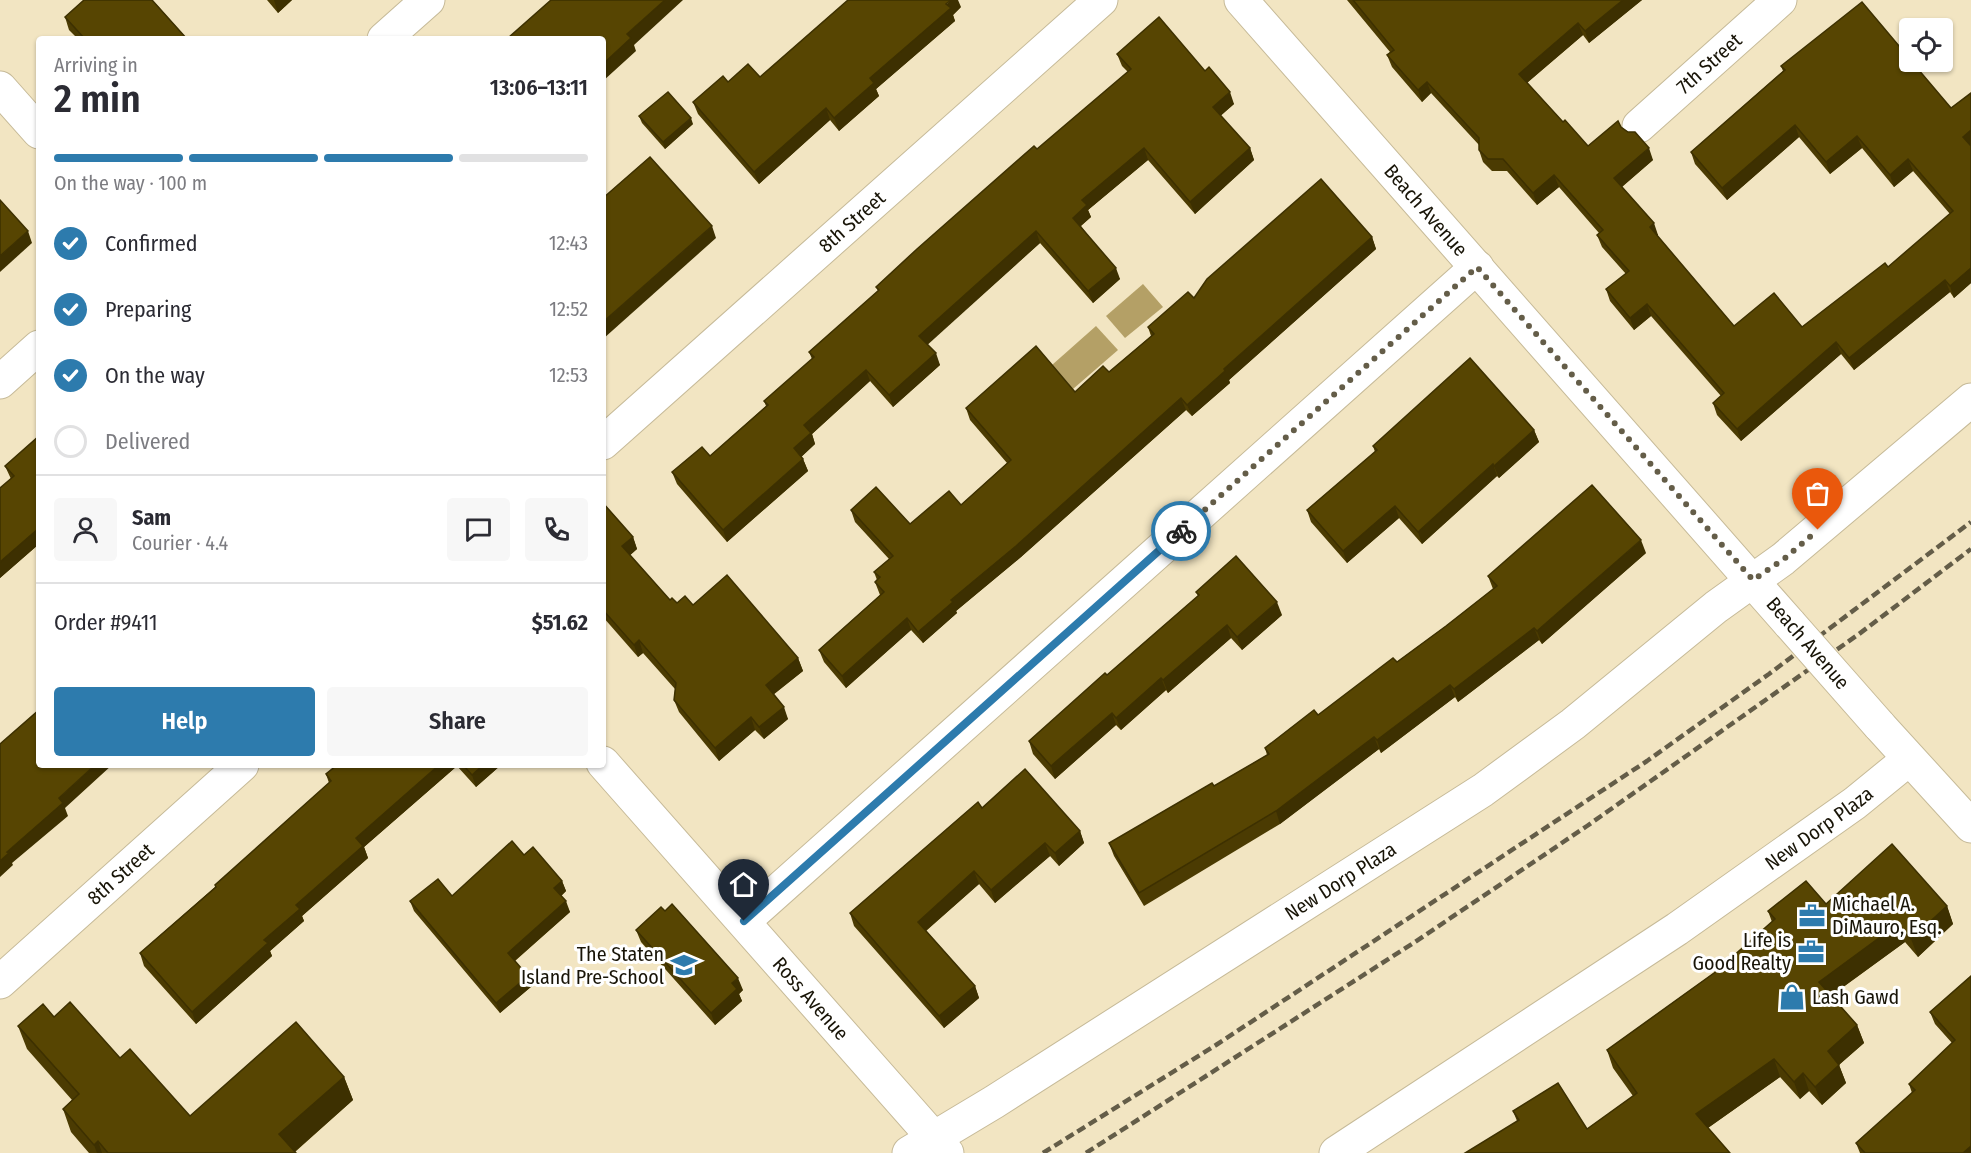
<!DOCTYPE html>
<html lang="en">
<head>
<meta charset="utf-8">
<style>
  body { margin:0; font-family:"Fira Sans Condensed",sans-serif; background:#f7f7f7; color:#2b2b33; height:100vh; display:flex; flex-direction:column; font-size:22px; white-space:nowrap }
  * { box-sizing:border-box; margin:0 }
  p { font-size:20px; color:#7c7c81 }
  .icon { flex:none; width:33px; height:33px; fill:none; stroke:currentColor; stroke-width:2; stroke-linecap:round; stroke-linejoin:round }
  .map { position:relative; flex:1; overflow:hidden }
  .details { position:absolute; left:36px; top:36px; width:570px; height:732px; display:flex; flex-direction:column; background:#fff; border-radius:6px; box-shadow:0 2px 4px #0004 }
  .details>* { flex:none }
  .buttons { position:absolute; left:1899px; top:18px; display:grid; gap:12px }
  .buttons a { display:grid; place-items:center; width:54px; height:54px; border-radius:6px; background:#fff; box-shadow:0 2px 4px #0004; font-size:30px }
  .pin { position:absolute; display:grid; place-items:center; width:51px; height:51px; color:#fff; margin:-62px -26px; border-radius:50% 50% 50% 0; rotate:-45deg; box-shadow:0 0 6px #0007 }
  .pin .icon { rotate:45deg }
  .courier { position:absolute; display:grid; place-items:center; width:60px; height:60px; margin:-30px; border:4px solid #2d7bad; border-radius:50%; background:#fff; color:#222; box-shadow:0 2px 8px #0007 }
  .headline em { font-style:normal; font-weight:600 }
  .headline div { display:flex; flex-direction:column-reverse }
  .headline { display:flex; align-items:center; justify-content:space-between; height:102px; padding:0 18px }
  h1 { font-size:39px; font-weight:600; line-height:45px }
  .bar { display:grid; grid-template-columns:repeat(4,1fr); gap:9px 6px; align-content:center; height:72px; padding:0 18px }
  .bar i { height:8px; border-radius:4px; background:#e1e1e2 }
  .bar .active { background:#2d7bad }
  .bar p { grid-column:span 4 }
  .line { display:flex; align-items:center; gap:15px; padding:0 18px; border-top:2px solid #e1e1e2 }
  .line div { flex:1 }
  .round { display:grid; place-items:center; flex:none; width:63px; height:63px; border-radius:6px; background:#f7f7f7 }
  ol { padding:0 18px; list-style:none }
  li { display:flex; align-items:center; gap:18px; height:66px }
  li p { margin-inline-start:auto }
  li .icon { padding:6px; border-radius:50%; background:#2d7bad; color:#fff; stroke-width:4 }
  li:last-child { color:#7c7c81 }
  li i { width:33px; height:33px; border:3px solid #e1e1e2; border-radius:50% }
  .action { display:flex; gap:12px; margin-top:auto; padding:12px 18px }
  .action a { flex:1; height:69px; border-radius:6px; background:#2d7bad; color:#fff; font-size:24px; font-weight:600; line-height:69px; text-align:center }
  .action a+a { background:#f7f7f7; color:#2b2b33 }
  .map>svg:first-child { display:block }
  .water { fill:#b4a066 }
  .lines { fill:none; stroke-linecap:round; stroke-linejoin:round }
  .street-casing { stroke:#c6ba98; stroke-width:35 }
  .street { stroke:#fff; stroke-width:33 }
  .rail { stroke:#645d48; stroke-width:4.5; stroke-dasharray:9 4.5; stroke-linecap:butt }
  .street-bridge-casing { stroke:#c6ba98; stroke-width:35; stroke-linecap:butt }
  .street-bridge { stroke:#fff; stroke-width:33 }
  .wall { fill:#4b3b02 }
  .shaded-wall { fill:#3d3001 }
  .building { fill:#574502; stroke:#3d3001; stroke-width:1.5 }
  .done { stroke:#645d48; stroke-width:6; stroke-dasharray:0 10.8 }
  .route { stroke:#2d7bad; stroke-width:8 }
  .labels { text-anchor:middle; dominant-baseline:central; stroke-width:6; stroke-linejoin:round; paint-order:stroke }
  .street-label { font-size:20px; fill:#181407; stroke:#fff }
  .poi-label { font-size:20px; fill:#181407; stroke:#fff; text-anchor:start }
</style>
</head>
<body>
<div class="map">
<svg width="1971" height="1153" viewBox="0 0 1971 1153">
  <rect width="100%" height="100%" fill="#f2e5c2"/>
  <g class="water">
    <path d="M1143,284L1163,307L1125,338L1106,316Z"/>
    <path d="M1096,326L1118,350L1073,389L1052,365Z"/>
  </g>
  <g class="lines">
    <g class="street-casing">
      <g id="street">
        <path id="s1" d="M1241,0L1790,624"/>
        <path d="M384,39L428,0"/>
        <path d="M0,88L39,132"/>
        <path id="s2" d="M1639,126L1780,0"/>
        <path d="M0,382L39,347"/>
        <path id="s3" d="M603,443L1101,0"/>
        <path d="M1879,725L1971,826"/>
        <path id="s4" d="M603,763L947,1153"/>
        <path d="M744,921L1477,267"/>
        <path id="s5" d="M0,982L242,765"/>
        <path id="s6" d="M909,1153L994,1102L1483,790L1573,724L1716,607L1783,559L1971,400"/>
        <path id="s7" d="M1336,1153L1677,929L1855,803L1909,759"/>
      </g>
    </g>
    <use href="#street" class="street"/>
    <g class="rail">
      <path d="M1043,1153L1216,1045L1647,761L1769,674L1971,522"/>
      <path d="M1086,1153L1415,942L1587,826L1859,634L1971,549"/>
    </g>
    <g class="street-bridge-casing">
      <path id="street-bridge" d="M1790,624L1879,725"/>
    </g>
    <use href="#street-bridge" class="street-bridge"/>
  </g>
  <g class="wall">
    <path d="M267,0H292L278,13Z"/>
    <path d="M1347,0H1642L1589,43L1583,35L1527,83L1563,122L1588,146L1621,127L1653,160L1622,187L1658,235L1657,236L1734,326L1802,327L1888,267L1950,214L1913,171L1894,187L1862,148L1830,174L1799,137L1727,200L1695,164L1691,152L1783,71L1781,66L1951,108L1971,93V283L1954,298L1950,292L1854,370L1841,354L1741,441L1717,415L1713,403L1721,396L1651,316L1634,330L1610,301L1606,289L1626,274L1602,247L1597,235L1599,233L1559,187L1537,205L1507,171H1492L1483,162L1479,150V145L1431,93L1422,102L1392,67L1387,55L1390,52Z"/>
    <path d="M156,4L187,39H78L69,30L65,17Z"/>
    <path d="M961,7L953,15L955,21L876,89L879,96L839,131L830,120L759,184L698,114L693,102L728,82L760,77Z"/>
    <path d="M1117,54L1205,71L1234,104L1220,116L1250,148L1254,160L1195,214L1148,160L1088,210L1091,217L1081,226L1120,279L1093,303L1040,243L927,344L940,365L893,407L870,381L812,434L815,444L801,457L803,459L808,471L727,542L677,484L672,472L710,456L766,406L764,401L812,359L809,352L878,291L876,287L1128,72L1122,66Z"/>
    <path d="M639,116L693,124L665,149L642,123Z"/>
    <path d="M1372,237L1376,249L1229,380L1230,383L1192,416L1186,410L1021,557L956,611L957,613L923,643L911,630L846,688L824,662L819,650L880,595L875,582L877,580L874,572L889,559L855,522L851,510L910,524L961,505L1007,463L970,420L966,408L1075,392L1109,372L1151,336L1148,327L1194,298Z"/>
    <path d="M1534,430L1539,442L1499,478L1497,476L1422,544L1399,518L1347,563L1311,522L1307,510L1375,452L1373,446Z"/>
    <path d="M39,436V544L0,578V488L11,479L5,466Z"/>
    <path d="M603,503L633,537L637,549L630,555L670,600L677,603L693,605L798,658L803,671L773,695L788,719L764,739L755,730L719,761L679,712L674,700L675,689L643,653L638,657L603,617Z"/>
    <path d="M1646,553L1542,644L1539,640L1458,702L1455,697L1381,753L1379,749L1280,824L1144,906L1114,856L1109,843L1214,786L1267,755L1265,748L1318,715L1397,662L1446,626L1493,589L1488,576Z"/>
    <path d="M1196,592L1282,615L1242,650L1231,638L1168,693L1166,690L1121,730L1116,725L1055,779L1033,754L1029,741L1107,675L1198,596Z"/>
    <path d="M337,765H501L476,787L457,766L364,847L368,858L302,916L304,921L270,951L272,956L196,1024L144,966L140,953L215,887V885L329,783L326,774Z"/>
    <path d="M982,808L1080,831L1084,843L1059,866L1050,856L995,903L979,884L926,931L975,986L979,998L944,1028L854,926L850,913Z"/>
    <path d="M524,855L562,881L566,891L561,896L570,912L515,961L532,986L500,1013L414,911L410,901L452,896Z"/>
    <path d="M1826,904L1947,906L1953,924L1918,957L1905,942L1831,996L1857,1025L1864,1043L1839,1065L1846,1083L1822,1105L1809,1091L1800,1099L1780,1077L1708,1128L1730,1153L1517,1121L1513,1111L1587,1129L1633,1096L1613,1068L1607,1050L1714,973L1772,922L1768,911Z"/>
    <path d="M636,930L743,990L739,994L742,1001L715,1025L641,942Z"/>
    <path d="M1971,976V1153H1860L1856,1143L1912,1093L1909,1084L1952,1043L1935,1024L1930,1012Z"/>
    <path d="M54,1017L120,1058L190,1116L344,1077L353,1100L295,1152L296,1153H89L71,1132L63,1109L72,1100L27,1049L18,1026Z"/>
  </g>
  <g class="shaded-wall">
    <path d="M274,0H292L278,13Z"/>
    <path d="M664,0H683L634,45L636,51L603,81V64L627,34Z"/>
    <path d="M951,0H958L961,7L953,15L955,21L876,89L879,96L839,131L834,118L870,78Z"/>
    <path d="M1623,0H1642L1589,43L1585,31Z"/>
    <path d="M1578,23L1583,35L1523,86L1519,74Z"/>
    <path d="M1427,82L1431,93L1422,102L1418,90Z"/>
    <path d="M1230,92L1234,104L1217,119L1213,107Z"/>
    <path d="M826,108L830,120L759,184L754,172Z"/>
    <path d="M691,118L693,124L665,149L663,142Z"/>
    <path d="M1795,125L1799,137L1727,200L1722,188Z"/>
    <path d="M1971,130V146L1963,137Z"/>
    <path d="M1857,136L1862,148L1830,174L1826,162Z"/>
    <path d="M1144,148L1148,160L1088,210L1091,217L1077,229L1073,218L1082,200Z"/>
    <path d="M1250,148L1254,160L1195,214L1190,202Z"/>
    <path d="M1649,148L1653,160L1618,190L1614,178Z"/>
    <path d="M1908,159L1913,171L1894,187L1890,175Z"/>
    <path d="M1554,175L1559,187L1537,205L1533,193Z"/>
    <path d="M1654,223L1658,235L1654,238L1650,227Z"/>
    <path d="M712,226L716,238L603,339V322Z"/>
    <path d="M28,231L32,243L0,272V256Z"/>
    <path d="M1036,231L1040,243L924,348L919,336Z"/>
    <path d="M1372,237L1376,249L1229,380L1230,383L1192,416L1187,405L1224,369Z"/>
    <path d="M1116,268L1120,279L1093,303L1088,291Z"/>
    <path d="M1971,268V283L1954,298L1950,286Z"/>
    <path d="M1945,280L1950,292L1854,370L1849,358Z"/>
    <path d="M1647,304L1651,316L1634,330L1630,318Z"/>
    <path d="M1836,342L1841,354L1741,441L1737,429Z"/>
    <path d="M936,353L940,365L893,407L889,395Z"/>
    <path d="M866,370L870,381L812,434L815,444L798,460L794,448L804,425Z"/>
    <path d="M1181,398L1186,410L1021,557L956,611L957,613L923,643L918,632L951,600Z"/>
    <path d="M1534,430L1539,442L1499,478L1494,466Z"/>
    <path d="M803,459L808,471L727,542L723,530Z"/>
    <path d="M1493,464L1497,476L1422,544L1418,532Z"/>
    <path d="M1395,506L1399,518L1347,563L1343,551Z"/>
    <path d="M39,528V544L0,578V562Z"/>
    <path d="M633,537L637,549L627,558L622,546Z"/>
    <path d="M1641,540L1646,553L1542,644L1537,631Z"/>
    <path d="M1277,602L1282,615L1242,650L1237,637Z"/>
    <path d="M907,618L911,630L846,688L842,676Z"/>
    <path d="M1227,625L1231,638L1168,693L1163,680Z"/>
    <path d="M1534,628L1539,640L1458,702L1454,689Z"/>
    <path d="M639,640L643,653L638,657L634,645Z"/>
    <path d="M798,658L803,671L770,697L766,685Z"/>
    <path d="M1161,678L1166,690L1121,730L1116,718Z"/>
    <path d="M1450,685L1455,697L1381,753L1377,740Z"/>
    <path d="M784,707L788,719L764,739L759,727Z"/>
    <path d="M1112,713L1116,725L1055,779L1051,766Z"/>
    <path d="M751,717L755,730L719,761L715,748Z"/>
    <path d="M1374,737L1379,749L1280,824L1276,811Z"/>
    <path d="M95,765H112L65,808L68,816L12,863L13,865L0,877V861L7,852L59,798Z"/>
    <path d="M439,765L457,766L364,847L368,858L302,916L304,921L270,951L272,956L196,1024L192,1012L264,940L356,838Z"/>
    <path d="M483,765H501L476,787L472,775Z"/>
    <path d="M1080,831L1084,843L1059,866L1055,853Z"/>
    <path d="M1045,843L1050,856L995,903L991,890Z"/>
    <path d="M974,871L979,884L922,934L918,922Z"/>
    <path d="M562,881L566,891L558,899L554,888Z"/>
    <path d="M566,901L570,912L512,963L508,953Z"/>
    <path d="M1947,906L1953,924L1918,957L1911,939Z"/>
    <path d="M1898,924L1905,942L1825,1000L1819,982Z"/>
    <path d="M528,976L532,986L500,1013L496,1003Z"/>
    <path d="M738,978L743,990L739,994L742,1001L715,1025L711,1013L732,983Z"/>
    <path d="M975,986L979,998L944,1028L939,1016Z"/>
    <path d="M1857,1025L1864,1043L1834,1069L1828,1051Z"/>
    <path d="M1774,1059L1780,1077L1702,1132L1696,1114Z"/>
    <path d="M1839,1065L1846,1083L1822,1105L1815,1087Z"/>
    <path d="M1803,1073L1809,1091L1800,1099L1794,1082Z"/>
    <path d="M344,1077L353,1100L293,1153L279,1134Z"/>
    <path d="M98,1141L102,1153H97L94,1145Z"/>
    <path d="M1971,1146V1153H1963Z"/>
  </g>
  <g class="building">
    <path d="M84,0H152L187,39H85L65,17Z"/>
    <path d="M551,0H665L627,34L631,38L603,64V39H507Z"/>
    <path d="M848,0H951L946,4L951,8L870,78L874,83L834,118L826,108L754,172L693,102L723,76L728,82L748,64L760,77Z"/>
    <path d="M1353,0H1623L1585,31L1578,23L1519,74L1563,122L1565,120L1588,146L1618,121L1621,127L1628,132H1635L1649,148L1614,178L1654,223L1650,227L1734,326L1774,293L1802,327L1885,263L1888,267L1953,211L1908,159L1890,175L1857,136L1826,162L1795,125L1722,188L1691,152L1785,70L1781,66L1862,2L1910,59V62H1912L1951,108L1971,93V130L1963,137L1971,146V268L1950,286L1945,280L1849,358L1836,342L1737,429L1713,403L1724,393L1647,304L1630,318L1606,289L1629,271L1597,235L1603,230L1554,175L1533,193L1503,159H1488L1479,150V138L1427,82L1418,90L1387,55L1394,50Z"/>
    <path d="M1159,17L1205,71L1209,67L1230,92L1213,107L1250,148L1190,202L1144,148L1082,200L1087,205L1073,218L1116,268L1088,291L1036,231L919,336L936,353L889,395L866,370L804,425L811,433L794,448L803,459L723,530L672,472L702,447L710,456L768,405L764,401L814,357L809,352L879,290L876,287L917,249L1034,146L1037,149L1131,69L1117,54Z"/>
    <path d="M668,92L691,118L663,142L639,116Z"/>
    <path d="M650,157L712,226L603,322V198Z"/>
    <path d="M1321,179L1372,237L1224,369L1225,371L1187,405L1181,398L1016,546L951,600L953,602L918,632L907,618L842,676L819,650L884,592L875,582L880,577L874,572L893,556L851,510L876,487L910,524L949,491L961,505L1011,460L966,408L1036,346L1075,392L1103,366L1109,372L1154,334L1148,327L1188,292L1194,298L1207,279Z"/>
    <path d="M0,200L28,231L0,256Z"/>
    <path d="M1470,358L1534,430L1494,466L1493,464L1418,532L1395,506L1343,551L1307,510L1377,450L1373,446Z"/>
    <path d="M39,436V528L0,562V488L14,476L5,466Z"/>
    <path d="M1592,485L1641,540L1537,631L1534,628L1454,689L1450,685L1377,740L1374,737L1276,811L1139,893L1109,843L1212,783L1214,786L1269,754L1265,748L1314,710L1318,715L1393,658L1397,662L1446,626L1497,586L1488,576Z"/>
    <path d="M603,503L633,537L622,546L670,600L672,598L677,603L685,596L693,605L727,575L798,658L766,685L784,707L759,727L751,717L715,748L674,700L676,683L639,640L634,645L603,610Z"/>
    <path d="M1236,556L1277,602L1237,637L1227,625L1163,680L1161,678L1116,718L1112,713L1051,766L1029,741L1105,673L1107,675L1199,595L1196,592Z"/>
    <path d="M39,710V765H95L59,798L63,803L7,852L9,853L0,861V744Z"/>
    <path d="M337,765H439L356,838L363,846L296,905L300,909L264,940L268,943L192,1012L140,953L216,887L215,885L331,781L326,774Z"/>
    <path d="M463,765H483L472,775Z"/>
    <path d="M1025,769L1080,831L1055,853L1045,843L991,890L974,871L918,922L975,986L939,1016L850,913L978,802L982,808Z"/>
    <path d="M512,841L524,855L533,847L562,881L554,888L566,901L508,953L528,976L496,1003L410,901L438,879L452,896Z"/>
    <path d="M1892,844L1947,906L1911,939L1898,924L1819,982L1857,1025L1828,1051L1839,1065L1815,1087L1803,1073L1794,1082L1774,1059L1696,1114L1730,1153H1465L1519,1120L1513,1111L1558,1083L1587,1129L1637,1093L1607,1050L1714,973L1775,919L1768,911L1806,881L1826,904Z"/>
    <path d="M672,904L738,978L732,983L737,989L711,1013L636,930L661,907L665,911Z"/>
    <path d="M1971,976V1146L1963,1153H1865L1856,1143L1915,1090L1909,1084L1955,1040L1930,1012Z"/>
    <path d="M70,1002L120,1058L130,1049L190,1116L296,1022L344,1077L279,1134L296,1153H108L98,1141L94,1145L63,1109L79,1094L18,1026L43,1004L54,1017Z"/>
  </g>
  <g class="lines">
    <path class="done" d="M1181,531L1477,267L1753,580L1784,559L1818,530"/>
    <path class="route" d="M744,921L1181,531"/>
  </g>
  <defs>
    <g id="office-bare" transform="scale(2.07)"><path d="M-6-3h4V-5.5h4V-3h4V5H-6ZM-1-4.5V-3h2v-1.5ZM-6 0V1H6V0Z" fill="#2d7bad" stroke="#fff" stroke-width="2.5" paint-order="stroke"/></g>
    <g id="school-bare" transform="scale(2.07)"><path d="M0-5L7-2L0 1L-7-2ZM-4 1L0 2.5L4 1V4Q0 6-4 4Z" fill="#2d7bad" stroke="#fff" stroke-width="2.5" paint-order="stroke"/></g>
    <g id="shop-bare" transform="scale(2.07)"><path d="M-5-2.5h2.3a2.7 3.5 0 0 1 5.4 0H5L5.5 6h-11ZM-1.5-2.5h3a1.5 2.3 0 0 0-3 0Z" fill="#2d7bad" stroke="#fff" stroke-width="2.5" paint-order="stroke"/></g>
  </defs>
  <g fill-rule="evenodd">
    <use href="#office-bare" x="1812" y="916"/>
    <use href="#office-bare" x="1811" y="952"/>
    <use href="#school-bare" x="684" y="965"/>
    <use href="#shop-bare" x="1792" y="997"/>
  </g>
  <g class="labels">
    <g class="street-label">
      <text stroke="none"><textPath href="#s2" startOffset="94">7th Street</textPath></text>
      <text stroke="none"><textPath href="#s1" startOffset="280">Beach Avenue</textPath></text>
      <text stroke="none"><textPath href="#s3" startOffset="333">8th Street</textPath></text>
      <text transform="translate(1808 643) rotate(49)">Beach Avenue</text>
      <text stroke="none"><textPath href="#s7" startOffset="582">New Dorp Plaza</textPath></text>
      <text stroke="none"><textPath href="#s5" startOffset="162">8th Street</textPath></text>
      <text stroke="none"><textPath href="#s6" startOffset="510">New Dorp Plaza</textPath></text>
      <text stroke="none"><textPath href="#s4" startOffset="314">Ross Avenue</textPath></text>
    </g>
    <g class="poi-label">
      <text x="1832" y="904">Michael A.<tspan x="1832" dy="23">DiMauro, Esq.</tspan></text>
      <text x="1791" y="940" text-anchor="end">Life is<tspan x="1791" dy="23">Good Realty</tspan></text>
      <text x="664" y="954" text-anchor="end">The Staten<tspan x="664" dy="23">Island Pre-School</tspan></text>
      <text x="1812" y="997">Lash Gawd</text>
    </g>
  </g>
</svg>
<div class="buttons">
<a><svg class="icon" aria-label="locate" viewBox="0 0 24 24"><circle cx="12" cy="12" r="6"/><path d="M12 2v4M12 18v4M2 12h4M18 12h4"/></svg></a>
</div>
<div class="pin" style="left:1818px;top:530px;background:#ea580c"><svg class="icon" aria-label="bag" viewBox="0 0 24 24"><path d="M5 8h14l-1 12H6zM9 8a3 3 0 0 1 6 0"/></svg></div>
<div class="pin" style="left:744px;top:921px;background:#1f2937"><svg class="icon" aria-label="home" viewBox="0 0 24 24"><path d="M3 11l9-7 9 7M6 9v11h12V9"/></svg></div>
<div class="courier" style="left:1181px;top:531px"><svg class="icon" aria-label="bike" viewBox="0 0 24 24"><circle cx="6" cy="16" r="4"/><circle cx="18" cy="16" r="4"/><path d="M6 16l4-8h5l3 8M10 8l3 8H6M13 5h3"/></svg></div>
<section class="details">
<div class="headline"><div><h1>2 min</h1><p>Arriving in</p></div><em>13:06–13:11</em></div>
<div class="bar"><i class="active"></i><i class="active"></i><i class="active"></i><i></i><p>On the way · 100 m</p></div>
<ol>
<li><svg class="icon" aria-label="check" viewBox="0 0 24 24"><path d="M5 12l5 5 9-10"/></svg>Confirmed<p>12:43</p></li>
<li><svg class="icon" aria-label="check" viewBox="0 0 24 24"><path d="M5 12l5 5 9-10"/></svg>Preparing<p>12:52</p></li>
<li><svg class="icon" aria-label="check" viewBox="0 0 24 24"><path d="M5 12l5 5 9-10"/></svg>On the way<p>12:53</p></li>
<li><i></i>Delivered</li>
</ol>
<div class="line" style="height:108px"><a class="round"><svg class="icon" aria-label="person" viewBox="0 0 24 24"><circle cx="12" cy="8" r="4"/><path d="M4 21q1-7 8-7t8 7"/></svg></a><div><b>Sam</b><p>Courier · 4.4</p></div><a class="round"><svg class="icon" aria-label="chat" viewBox="0 0 24 24"><path d="M4 5h16v11H9l-5 4z"/></svg></a><a class="round"><svg class="icon" aria-label="phone" viewBox="0 0 24 24"><path d="M5 4h4l2 5-3 2q2 4 5 5l2-3 5 2v4C11 20 4 13 5 4z"/></svg></a></div>
<div class="line" style="height:78px"><div>Order #9411</div><b>$51.62</b></div>
<div class="action"><a>Help</a><a>Share</a></div>
</section>
</div>
</body>
</html>
